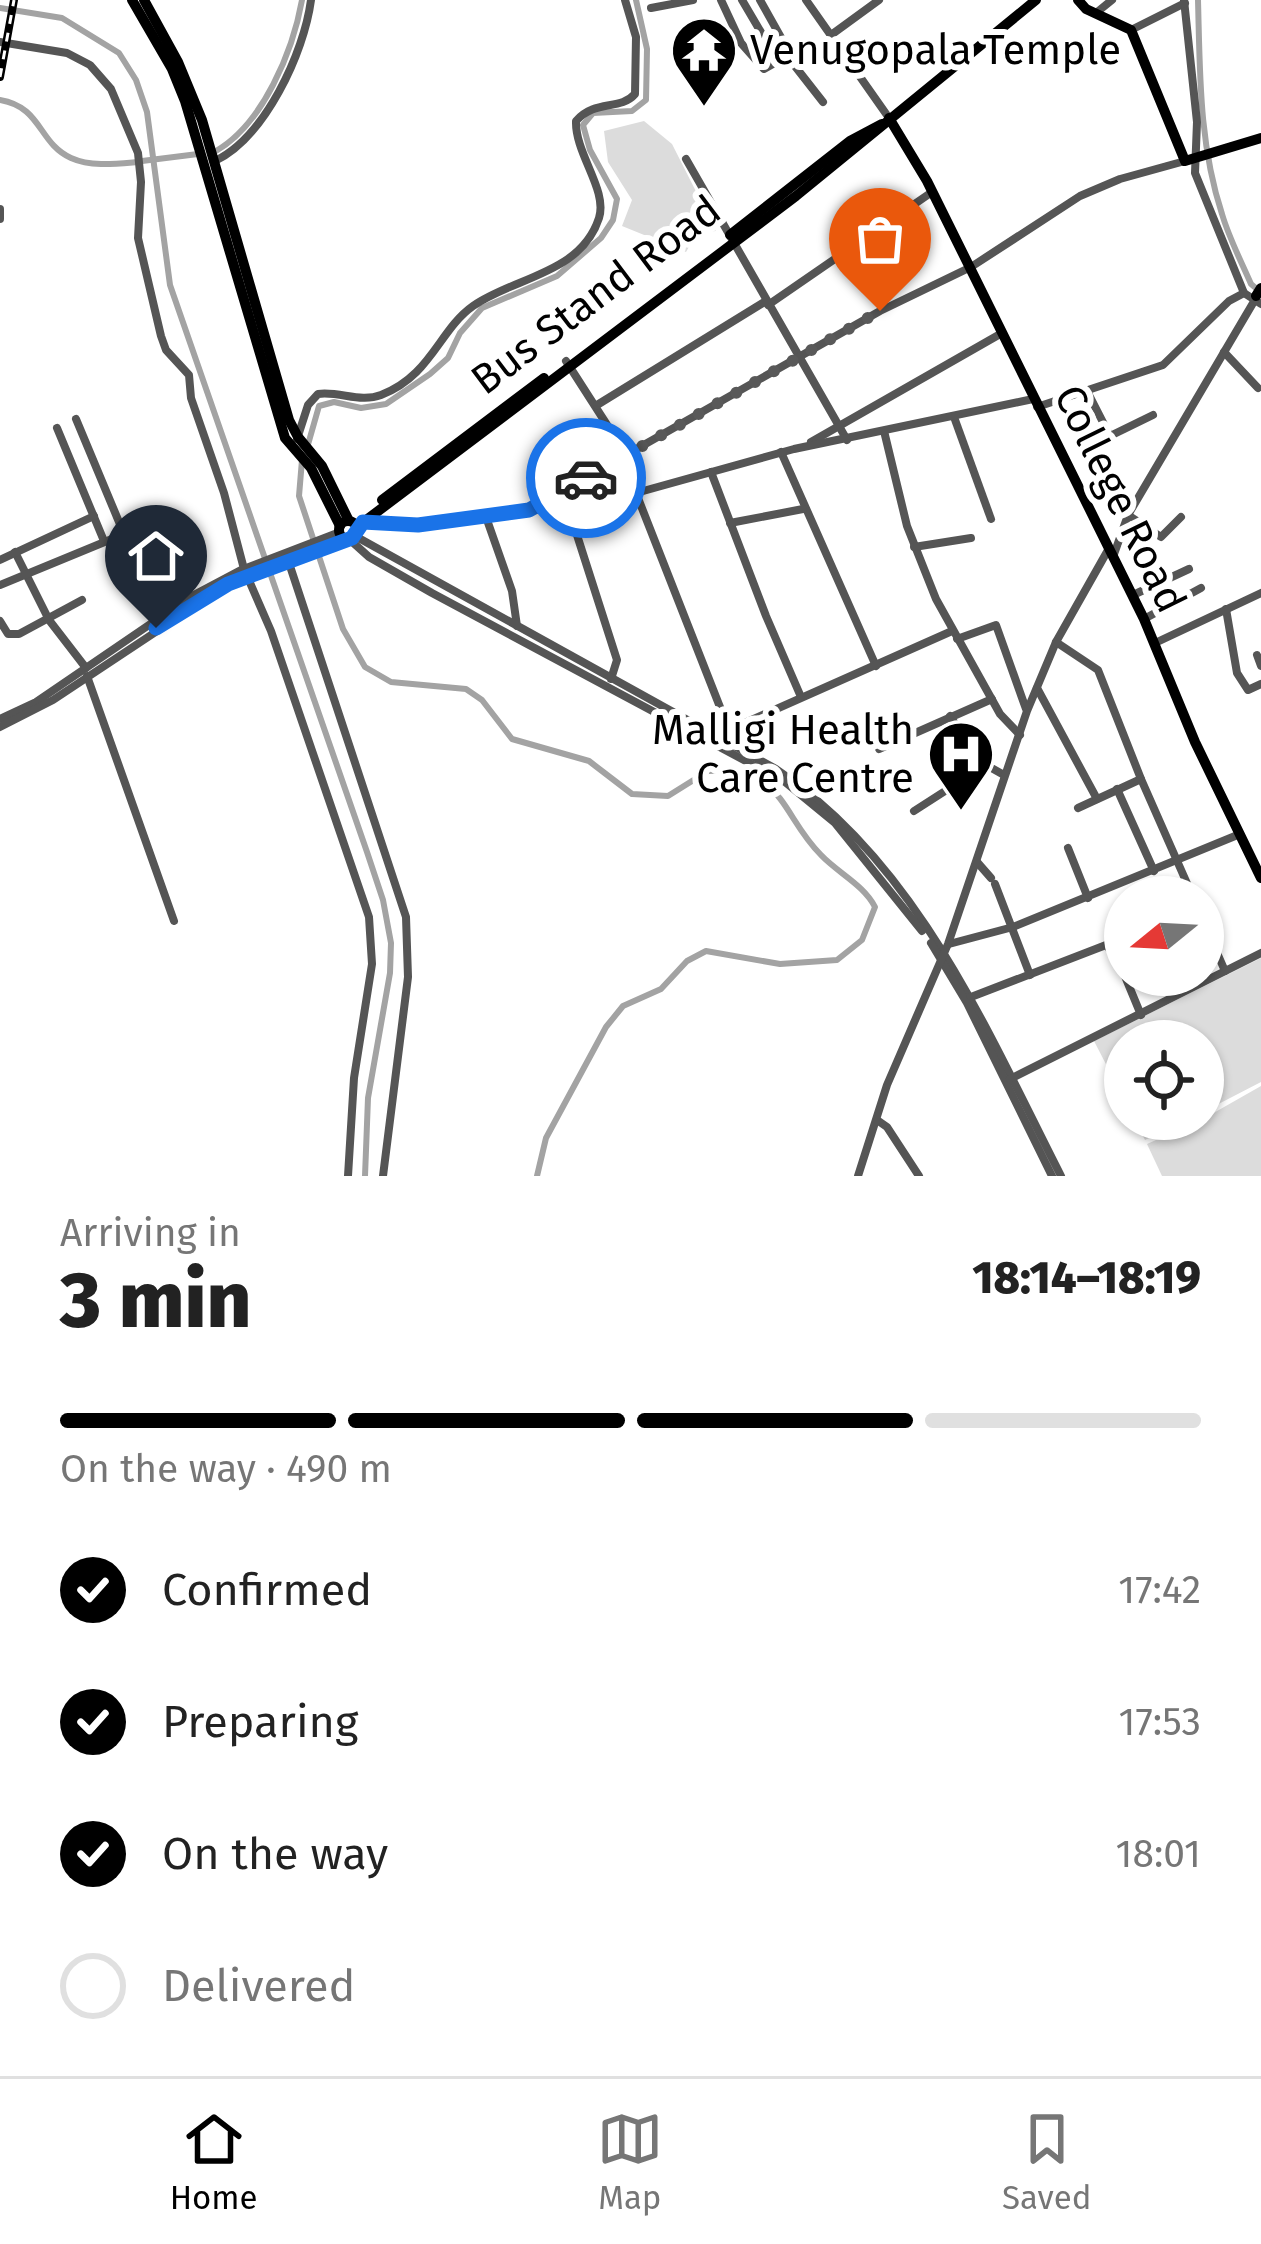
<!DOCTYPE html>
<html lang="en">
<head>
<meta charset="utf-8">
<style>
  body { margin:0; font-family:"Fira Sans",sans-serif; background:#f2f2f2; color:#222; height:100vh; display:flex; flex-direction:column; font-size:45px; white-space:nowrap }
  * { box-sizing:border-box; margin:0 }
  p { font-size:39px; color:#767676 }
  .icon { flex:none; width:66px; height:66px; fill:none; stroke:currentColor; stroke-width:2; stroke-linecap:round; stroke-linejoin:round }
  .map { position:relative; height:1176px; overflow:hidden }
  .details { display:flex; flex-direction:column; background:#fff; flex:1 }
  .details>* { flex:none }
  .needle { width:78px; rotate:252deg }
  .controls { position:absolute; left:1104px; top:876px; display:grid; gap:24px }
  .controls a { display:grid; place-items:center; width:120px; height:120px; border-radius:50%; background:#fff; box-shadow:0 3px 9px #0004; font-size:60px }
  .pin { position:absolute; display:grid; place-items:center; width:102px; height:102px; color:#fff; margin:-123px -51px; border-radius:50% 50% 50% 0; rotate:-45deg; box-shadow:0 0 12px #0007 }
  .pin .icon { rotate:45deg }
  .courier { position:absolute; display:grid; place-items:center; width:120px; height:120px; margin:-60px; border:9px solid #1a73e8; border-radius:50%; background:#fff; color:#222; box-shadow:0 3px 15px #0007 }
  .overview em { font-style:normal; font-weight:800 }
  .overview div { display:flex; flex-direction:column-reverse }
  .overview { display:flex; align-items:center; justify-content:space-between; height:204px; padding:0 60px }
  h1 { font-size:78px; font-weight:800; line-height:90px }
  .bar { display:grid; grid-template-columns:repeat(4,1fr); gap:18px 12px; align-content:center; height:144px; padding:0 60px }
  .bar i { height:15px; border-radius:9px; background:#e0e0e0 }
  .bar .active { background:#000 }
  .bar p { grid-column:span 4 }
  ol { padding:0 60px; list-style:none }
  li { display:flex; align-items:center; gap:36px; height:132px }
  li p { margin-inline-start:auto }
  li .icon { padding:12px; border-radius:50%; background:#000; color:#fff; stroke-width:4 }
  li:last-child { color:#767676 }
  li i { width:66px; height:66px; border:6px solid #e0e0e0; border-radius:50% }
  .menu { display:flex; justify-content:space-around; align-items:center; height:168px; border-top:3px solid #e0e0e0; background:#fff; font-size:33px; color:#767676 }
  .menu a { display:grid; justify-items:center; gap:6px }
  .menu .active { color:#000 }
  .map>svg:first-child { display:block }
  .green { fill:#dcdcdc }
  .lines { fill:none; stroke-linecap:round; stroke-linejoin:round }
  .canal { stroke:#a3a3a3; stroke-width:6 }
  .minor { stroke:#555; stroke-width:8 }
  .major { stroke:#000; stroke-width:10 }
  .rail-casing { stroke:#000; stroke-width:8 }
  .rail { stroke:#fff; stroke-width:3; stroke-dasharray:9; stroke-linecap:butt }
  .done { stroke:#595959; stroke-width:12; stroke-dasharray:0 21.6 }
  .route { stroke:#1a73e8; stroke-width:15 }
  .labels { text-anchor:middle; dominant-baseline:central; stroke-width:12; stroke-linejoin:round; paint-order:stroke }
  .poi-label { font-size:42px; fill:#000; stroke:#fff; text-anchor:start }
  .street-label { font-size:42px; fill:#000; stroke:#fff }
</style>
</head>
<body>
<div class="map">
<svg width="1261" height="1176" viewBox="0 0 1261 1176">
  <rect width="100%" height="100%" fill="#fff"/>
  <g class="green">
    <path d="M644,121L672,144L716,231L697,233L686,252L622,226L632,200L608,162L604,131Z"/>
    <path d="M1261,958V1082L1203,1112V1041H1125V1101L1094,1041Z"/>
    <path d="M1261,1086V1176H1162L1147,1144L1203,1119Z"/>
    <path d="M1134,1119H1188L1145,1140Z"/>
  </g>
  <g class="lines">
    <g class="canal">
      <path d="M1198,0C1200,73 1199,144 1222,214C1229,238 1241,261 1251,284L1258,290"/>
      <path d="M0,8L62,18L119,53L136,80L147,112L170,285L367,852L383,900L391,943L390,973L368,1098L365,1176"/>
      <path d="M0,100C42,107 38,143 71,158C91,167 115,164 137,162"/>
      <path d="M216,151C263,124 293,51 302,0"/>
      <path d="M142,161L198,154"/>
      <path d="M307,448L319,406L334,402L361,408L386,404L430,374L448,358L460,333L482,308L557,276L601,238L613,220L617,199L590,150L583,125L593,113L632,111L646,100L647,49L636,0"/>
      <path d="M302,460L299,496L343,629L365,667L391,682L466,689L482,700L512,739L589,761L632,794L668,796L708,771C786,768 780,814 821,855C838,873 864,885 875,907L862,940L837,960L780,964L706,951L687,961L661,989L623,1006L606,1027L546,1138L537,1176"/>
    </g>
    <g class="minor">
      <path d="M721,0L741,43L764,69L787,56L788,50L760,0"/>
      <path d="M742,0L778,61"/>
      <path d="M806,0L889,118"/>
      <path d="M1184,0L1197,122L1195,173L1244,293L1261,304"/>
      <path d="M651,8L693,0"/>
      <path d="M1096,13L1112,0"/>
      <path d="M1131,30L1185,3"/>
      <path d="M831,35L879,0"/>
      <path d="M0,42L67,53L90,65L111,89L138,153L141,182L138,238L161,336L166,350L189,375L191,398L224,493L244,569L271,631L369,917L372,964L354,1078L348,1176"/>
      <path d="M787,56L823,102"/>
      <path d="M686,159L847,440"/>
      <path d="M215,161C265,137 304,53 311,0"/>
      <path d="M0,209V219"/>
      <path d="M768,305L932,192"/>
      <path d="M1224,352L1258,388"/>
      <path d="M566,361L627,456L636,493L729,730"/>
      <path d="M1087,391L1110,436L1153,415"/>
      <path d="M597,405L766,301"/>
      <path d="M1037,407L1163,365L1229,301L1244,293"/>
      <path d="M954,417L991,519"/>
      <path d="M76,419L124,534"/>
      <path d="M57,428L104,541"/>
      <path d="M884,431L907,526L936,599L1000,714L1020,735"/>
      <path d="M297,439L308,405L318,394C340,391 360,403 381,395C431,376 439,330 473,306C514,277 581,274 599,218C608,190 575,154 576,121C595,99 620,111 635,94L636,37L625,0"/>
      <path d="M811,442L1002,333"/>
      <path d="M781,452L876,666"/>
      <path d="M711,472L766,616L801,697"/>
      <path d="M568,507L617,660L611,679"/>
      <path d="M531,510L562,508L636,493L794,449L1033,399"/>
      <path d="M1128,515L1161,537L1181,517"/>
      <path d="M486,517L512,591L517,626"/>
      <path d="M363,522L418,525L529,510L880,311L971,267L1080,196L1120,179L1185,161"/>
      <path d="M730,523L803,509"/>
      <path d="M355,536L776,769C917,863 987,1031 1061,1176"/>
      <path d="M349,539L369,557L432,593L785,782L835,823L922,931"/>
      <path d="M914,547L971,538"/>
      <path d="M15,552L49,620L86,668"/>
      <path d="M1113,557L1128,515L1256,298"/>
      <path d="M0,560L94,516"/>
      <path d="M288,560L406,917L408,977L383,1176"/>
      <path d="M0,585L124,534H146L174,525"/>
      <path d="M1133,595L1189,569"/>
      <path d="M1226,609L1237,673L1248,690L1261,684"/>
      <path d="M1144,619L1201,588"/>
      <path d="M0,621L8,634H19L82,600"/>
      <path d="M957,639L996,625L1026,709"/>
      <path d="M1056,642L1098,670L1141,779L1078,808"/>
      <path d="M1155,643L1261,593"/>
      <path d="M1257,655L1261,666"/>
      <path d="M87,676L174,921"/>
      <path d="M1037,688L1097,799"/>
      <path d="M950,716L979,761L1004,775"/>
      <path d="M0,719L36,702L190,597L241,570L340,532"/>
      <path d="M0,727L53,700L228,584L346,538"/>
      <path d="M729,730L952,631"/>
      <path d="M879,749L992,699"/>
      <path d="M1141,779L1193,897"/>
      <path d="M1117,789L1154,871"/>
      <path d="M914,811L984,766"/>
      <path d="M1068,848L1088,898"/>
      <path d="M977,862L991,878"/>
      <path d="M995,884L1030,975"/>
      <path d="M1203,921L1225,971"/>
      <path d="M931,943L967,1003L1052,1176"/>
      <path d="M949,944L1013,927L1240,834"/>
      <path d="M971,997L1106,945L1117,957L1141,1015"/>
      <path d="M1010,1079L1261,953"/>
      <path d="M877,1120L887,1127L919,1176"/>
      <path d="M858,1176L887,1085L948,944L1027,711L1056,642L1108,550"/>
    </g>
    <g class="major">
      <path d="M132,0L172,69L185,101L285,438L311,468L340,526"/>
      <path d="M144,0L178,62L202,120L289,420L298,437L322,466L349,521"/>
      <path d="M1078,0L1086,9L1131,30L1185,161L1261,138"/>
      <path d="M889,118L927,181L1144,619L1195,742L1261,878"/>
      <path d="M730,235L850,141L882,124"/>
      <path d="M1256,296L1261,288"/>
      <path d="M382,500L544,378"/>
      <circle cx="348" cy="530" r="9"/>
      <path d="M357,527L796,196L1036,0"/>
    </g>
    <g class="rail-casing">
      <path id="rail" d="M0,77L14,0"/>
    </g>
    <use href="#rail" class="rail"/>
  </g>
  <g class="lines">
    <path class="done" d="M586,478L880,311"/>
    <path class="route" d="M156,628L228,584L352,538L363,522L418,525L529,510L586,478"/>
  </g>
  <defs>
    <g id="temple-pin" transform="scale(3.45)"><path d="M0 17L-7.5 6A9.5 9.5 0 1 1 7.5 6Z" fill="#000" stroke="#fff"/><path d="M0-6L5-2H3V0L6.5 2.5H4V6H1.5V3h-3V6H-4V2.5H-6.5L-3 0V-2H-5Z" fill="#fff"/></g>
    <g id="hospital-pin" transform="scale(3.45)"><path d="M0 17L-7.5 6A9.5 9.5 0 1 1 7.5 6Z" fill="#000" stroke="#fff"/><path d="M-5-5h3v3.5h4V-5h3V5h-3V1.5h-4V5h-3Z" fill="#fff"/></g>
  </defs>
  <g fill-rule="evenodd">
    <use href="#temple-pin" x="704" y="50"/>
    <use href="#hospital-pin" x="961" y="754"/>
  </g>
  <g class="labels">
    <g class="poi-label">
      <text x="750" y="50">Venugopala Temple</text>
      <text x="914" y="730" text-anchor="end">Malligi Health<tspan x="914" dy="48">Care Centre</tspan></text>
    </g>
    <g class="street-label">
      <text transform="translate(596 295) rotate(-37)">Bus Stand Road</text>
      <text transform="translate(1120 499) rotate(64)">College Road</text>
    </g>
  </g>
</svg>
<div class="controls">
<a><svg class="needle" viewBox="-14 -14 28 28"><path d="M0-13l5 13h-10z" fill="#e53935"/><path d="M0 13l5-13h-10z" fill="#767676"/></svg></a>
<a><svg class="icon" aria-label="locate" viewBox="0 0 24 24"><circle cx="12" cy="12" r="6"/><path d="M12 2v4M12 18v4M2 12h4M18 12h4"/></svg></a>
</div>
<div class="pin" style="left:880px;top:311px;background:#ea580c"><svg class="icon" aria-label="bag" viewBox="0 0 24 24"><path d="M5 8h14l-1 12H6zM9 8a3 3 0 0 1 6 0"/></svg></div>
<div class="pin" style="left:156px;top:628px;background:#1f2937"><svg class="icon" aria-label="home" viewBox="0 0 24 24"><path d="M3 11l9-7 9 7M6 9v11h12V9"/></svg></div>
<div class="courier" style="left:586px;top:478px"><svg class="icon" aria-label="car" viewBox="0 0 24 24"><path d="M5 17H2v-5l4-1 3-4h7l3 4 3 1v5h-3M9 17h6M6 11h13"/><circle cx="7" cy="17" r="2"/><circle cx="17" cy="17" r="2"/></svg></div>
</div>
<section class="details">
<div class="overview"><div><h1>3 min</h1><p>Arriving in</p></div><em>18:14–18:19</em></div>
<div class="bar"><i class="active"></i><i class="active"></i><i class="active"></i><i></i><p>On the way · 490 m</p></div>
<ol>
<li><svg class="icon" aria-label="check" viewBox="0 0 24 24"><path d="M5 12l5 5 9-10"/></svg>Confirmed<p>17:42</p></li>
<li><svg class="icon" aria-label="check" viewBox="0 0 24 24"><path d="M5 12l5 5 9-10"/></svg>Preparing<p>17:53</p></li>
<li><svg class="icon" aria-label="check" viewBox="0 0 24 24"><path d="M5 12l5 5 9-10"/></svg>On the way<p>18:01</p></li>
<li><i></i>Delivered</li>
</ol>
</section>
<nav class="menu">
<a class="active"><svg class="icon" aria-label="home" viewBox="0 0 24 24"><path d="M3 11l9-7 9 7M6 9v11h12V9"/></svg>Home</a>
<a><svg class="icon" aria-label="map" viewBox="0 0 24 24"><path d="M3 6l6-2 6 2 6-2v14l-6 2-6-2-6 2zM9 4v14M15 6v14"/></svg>Map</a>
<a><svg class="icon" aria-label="saved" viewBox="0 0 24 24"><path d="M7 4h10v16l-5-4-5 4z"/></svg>Saved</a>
</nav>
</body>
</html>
